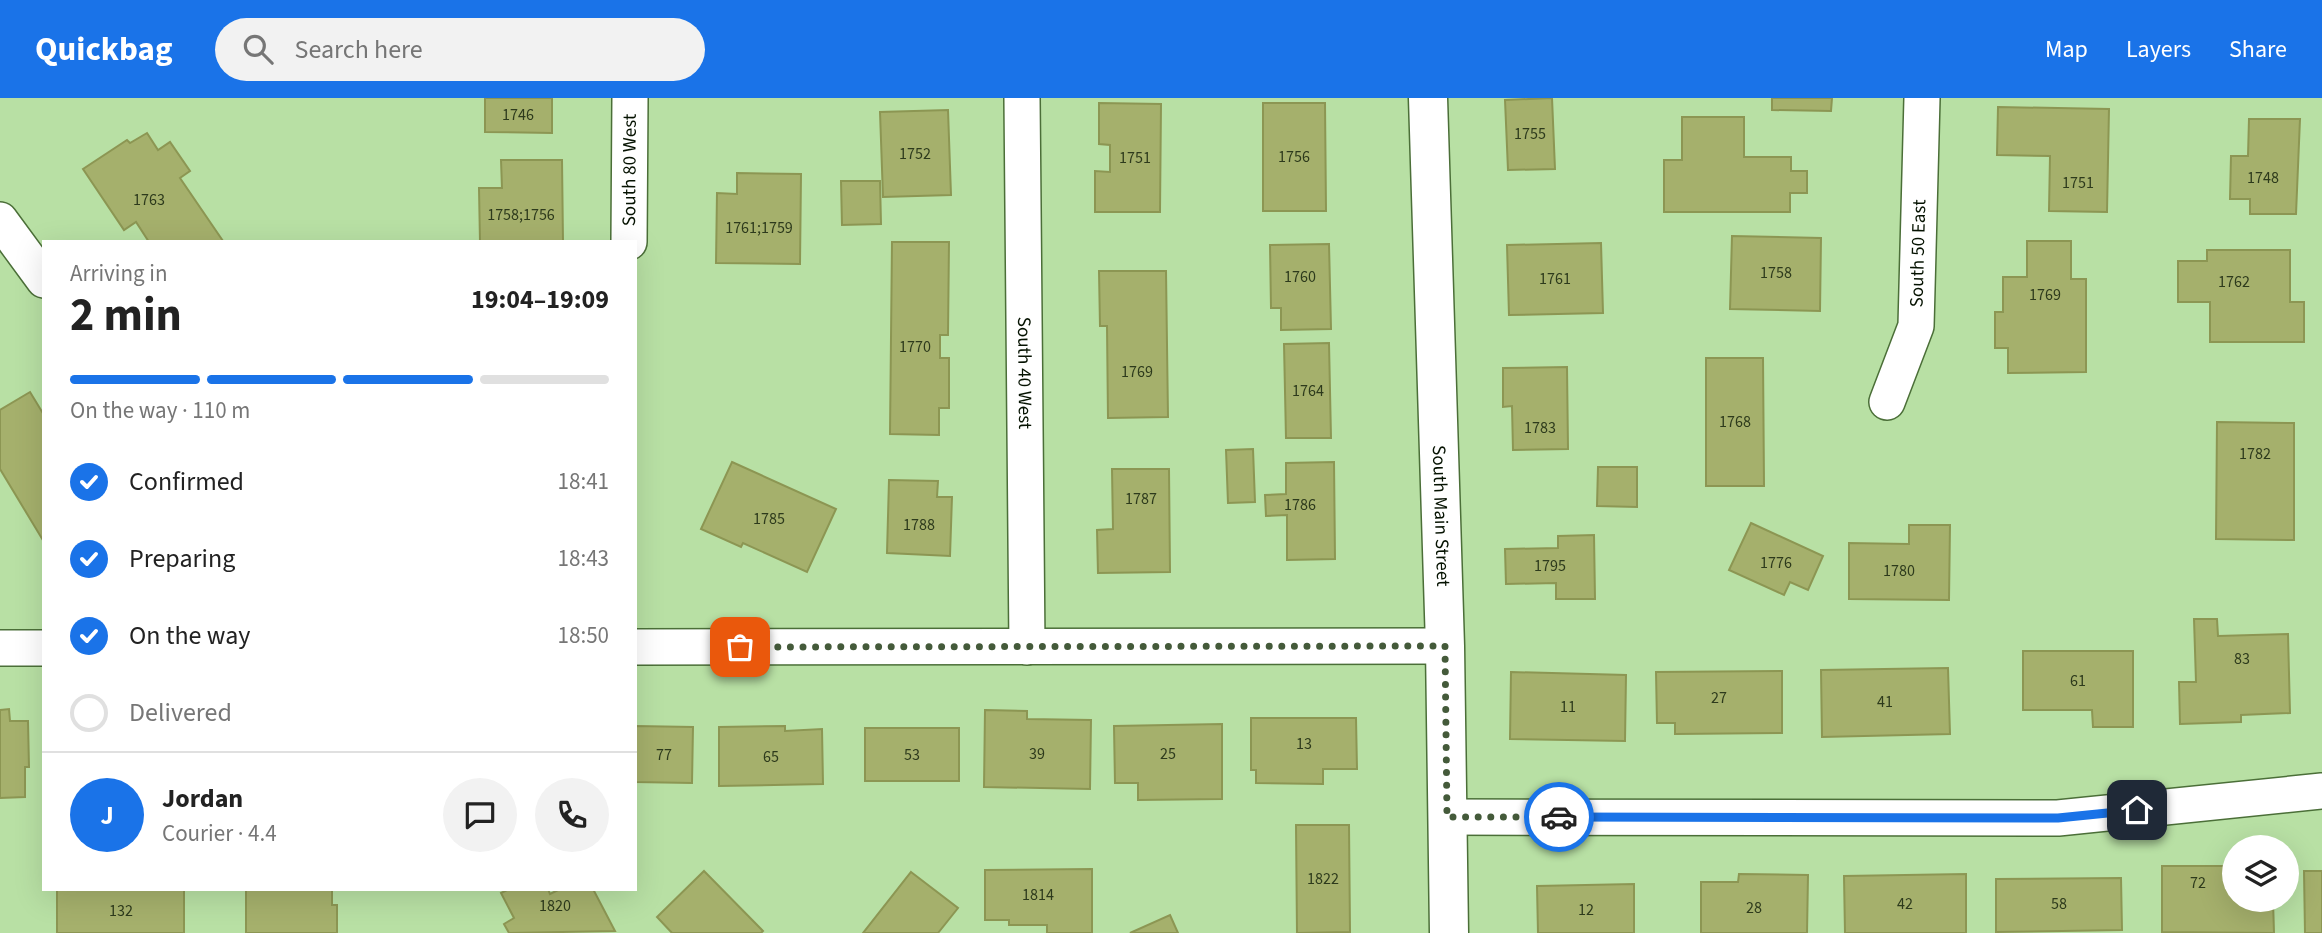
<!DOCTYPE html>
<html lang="en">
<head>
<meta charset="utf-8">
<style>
  body { margin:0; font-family:"Source Sans 3",sans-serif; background:#f2f2f2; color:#222; height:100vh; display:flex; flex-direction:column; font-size:26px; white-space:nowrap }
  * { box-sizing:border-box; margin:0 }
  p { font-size:23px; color:#767676 }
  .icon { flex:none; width:38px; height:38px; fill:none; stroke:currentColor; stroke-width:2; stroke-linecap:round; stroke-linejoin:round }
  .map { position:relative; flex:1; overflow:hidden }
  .sheet { position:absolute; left:42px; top:142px; width:595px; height:651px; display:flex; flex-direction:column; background:#fff; border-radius:0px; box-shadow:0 7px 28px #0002 }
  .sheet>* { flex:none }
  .fabs { position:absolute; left:2222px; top:737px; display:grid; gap:14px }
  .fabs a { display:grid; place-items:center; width:77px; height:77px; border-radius:50%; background:#fff; box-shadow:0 7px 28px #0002; font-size:35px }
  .pin { position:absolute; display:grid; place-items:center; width:60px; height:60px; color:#fff; margin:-30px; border-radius:14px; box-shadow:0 4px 10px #0006 }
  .courier { position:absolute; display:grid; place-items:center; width:70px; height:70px; margin:-35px; border:5px solid #1a73e8; border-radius:50%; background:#fff; color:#222; box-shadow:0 2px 9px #0007 }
  .headline em { font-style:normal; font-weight:700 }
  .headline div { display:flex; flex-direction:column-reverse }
  .headline { display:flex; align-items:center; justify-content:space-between; height:119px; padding:0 28px }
  h1 { font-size:46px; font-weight:700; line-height:52px }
  .bar { display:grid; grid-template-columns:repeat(4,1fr); gap:10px 7px; align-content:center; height:84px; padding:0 28px }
  .bar i { height:9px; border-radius:5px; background:#e0e0e0 }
  .bar .on { background:#1a73e8 }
  .bar p { grid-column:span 4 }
  .line { display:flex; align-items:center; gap:18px; padding:0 28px; border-top:2px solid #e0e0e0 }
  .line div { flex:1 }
  .round { display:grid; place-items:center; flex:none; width:74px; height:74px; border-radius:37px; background:#f2f2f2 }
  ol { padding:0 28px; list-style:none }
  li { display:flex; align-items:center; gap:21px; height:77px }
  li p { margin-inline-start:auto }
  li .icon { padding:7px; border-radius:50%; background:#1a73e8; color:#fff; stroke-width:4 }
  li:last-child { color:#767676 }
  li i { width:38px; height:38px; border:4px solid #e0e0e0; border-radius:50% }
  header { display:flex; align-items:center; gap:42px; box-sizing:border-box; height:98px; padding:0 35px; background:#1a73e8; color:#fff }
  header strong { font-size:33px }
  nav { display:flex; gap:38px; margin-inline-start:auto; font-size:24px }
  .search { width:490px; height:63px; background:#f2f2f2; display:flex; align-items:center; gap:18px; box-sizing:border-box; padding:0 24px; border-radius:38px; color:#767676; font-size:26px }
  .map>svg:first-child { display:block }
  .building { fill:#a5b06c; stroke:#8c9653; stroke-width:2 }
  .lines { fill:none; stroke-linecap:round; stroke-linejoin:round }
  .minor-casing { stroke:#4b6f38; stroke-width:38 }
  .tertiary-casing { stroke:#4b6f38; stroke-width:41 }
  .minor { stroke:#fff; stroke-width:35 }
  .tertiary { stroke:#fff; stroke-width:38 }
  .done { stroke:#445a3a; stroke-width:7; stroke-dasharray:0 12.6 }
  .route { stroke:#1a73e8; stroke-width:9 }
  .labels { text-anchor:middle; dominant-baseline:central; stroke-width:5; stroke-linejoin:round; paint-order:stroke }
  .number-label { font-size:16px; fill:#2d3a1c }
  .street-label { font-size:19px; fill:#051201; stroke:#e6fbdc }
</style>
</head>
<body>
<header>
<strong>Quickbag</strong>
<div class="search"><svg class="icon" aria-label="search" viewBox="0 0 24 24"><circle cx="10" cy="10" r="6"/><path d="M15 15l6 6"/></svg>Search here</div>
<nav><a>Map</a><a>Layers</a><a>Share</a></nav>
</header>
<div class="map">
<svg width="2322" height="835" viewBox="0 0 2322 835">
  <rect width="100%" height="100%" fill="#b8e0a4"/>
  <g class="building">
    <path d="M485,0H552V35L485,34Z"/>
    <path d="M1552,0L1555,71L1508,72L1505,2Z"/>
    <path d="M1772,0H1832L1831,13L1772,12Z"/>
    <path d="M1099,5L1161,6L1160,114H1095V73L1110,74V47L1099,46Z"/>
    <path d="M1263,5H1325L1326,113H1263Z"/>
    <path d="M1998,9L2109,11L2107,114L2049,113L2050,58L1997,57Z"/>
    <path d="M948,12L951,97L883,99L880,14Z"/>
    <path d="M1682,19H1744V59H1791V73H1807V95H1790V114H1664V62H1682Z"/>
    <path d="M2249,21H2300L2296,116H2250V101H2230L2231,58H2248Z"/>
    <path d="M147,35L158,52L170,44L190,73L180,80L223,143L149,144L136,124L124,132L83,71L127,42L130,45Z"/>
    <path d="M501,62H562L563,144H480L479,90H502Z"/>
    <path d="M737,75L801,76L800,166L716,165L717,95L737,96Z"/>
    <path d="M841,83H880L881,126L842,127Z"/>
    <path d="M1732,138L1821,140L1820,213L1730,211Z"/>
    <path d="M2027,143H2071V181H2086V274L2008,275V250H1995V214H2003V179H2027Z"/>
    <path d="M892,144H949L948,237H940V260H949V310H939V337L890,336Z"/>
    <path d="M1601,145L1603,215L1509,217L1507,147Z"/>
    <path d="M1329,146L1331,231L1281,232V210H1271L1270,147Z"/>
    <path d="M2207,152H2290V204H2304V244H2210V204H2178V163H2207Z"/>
    <path d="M1099,173H1166L1168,319L1108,320L1107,228H1100Z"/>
    <path d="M1329,245L1331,340H1286L1284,246Z"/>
    <path d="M1706,260H1763L1764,388H1706Z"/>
    <path d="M1567,269L1568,351L1513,352L1512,308L1503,309V270Z"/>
    <path d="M30,294L44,317V444L0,371V312Z"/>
    <path d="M2217,324L2294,325V442L2216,441Z"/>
    <path d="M1253,351L1255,404L1228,405L1226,352Z"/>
    <path d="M732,364L836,411L807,474L743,445L741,449L701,431Z"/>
    <path d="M1334,364L1335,461L1287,462V417L1266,418L1265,397L1286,396V365Z"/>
    <path d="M1598,369H1637V409L1597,408Z"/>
    <path d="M1112,371H1169L1170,474L1098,475L1097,432L1113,431Z"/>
    <path d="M889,382L938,383L937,399H952L950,458L887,455Z"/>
    <path d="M1751,425L1823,458L1808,492L1790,484L1784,497L1729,472Z"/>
    <path d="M1909,427H1950L1949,502L1849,501V445L1909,446Z"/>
    <path d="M1594,437L1595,501H1556V485L1506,486L1505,451L1558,450V438Z"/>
    <path d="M2194,521H2217L2218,538L2288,536L2290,615L2241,617V624L2180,626L2179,584H2196Z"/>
    <path d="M2023,553H2133V629H2093L2092,612H2023Z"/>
    <path d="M1948,570L1950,636L1822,639L1821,572Z"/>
    <path d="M1782,573V635L1675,636V625H1657L1656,574Z"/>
    <path d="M1511,574L1626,577L1625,643L1510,641Z"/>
    <path d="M9,611L10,623H28L29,669H25V699L0,700V612Z"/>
    <path d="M985,612L1027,613V621L1091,622L1090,691L984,689Z"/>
    <path d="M1251,620H1356L1357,671H1323V686L1256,685V672H1251Z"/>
    <path d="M1222,626V701L1138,702V685H1115L1114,628Z"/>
    <path d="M635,628L693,629L692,685L635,684Z"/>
    <path d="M785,628V633L822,631L823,686L719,688V629Z"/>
    <rect x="865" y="630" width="94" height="53"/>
    <path d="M1296,727H1349L1350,834L1297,835Z"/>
    <path d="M2232,761L2235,802H2273L2274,835L2162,834V768H2232Z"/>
    <path d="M1092,771V835H1047V827H1009V822H985V772Z"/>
    <path d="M704,773L763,833L761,835H672L657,819Z"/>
    <path d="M2304,773H2322V835H2305Z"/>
    <path d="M911,774L958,810L938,835H863Z"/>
    <path d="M1739,776L1808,777L1807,835H1701V784H1738Z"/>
    <path d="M1966,776V835H1845L1844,778Z"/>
    <path d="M2121,780L2122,832L1996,834V781Z"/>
    <path d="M1634,786V835H1538L1537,788Z"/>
    <rect x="57" y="791" width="127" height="44"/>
    <path d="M246,791H332V807H337V835H246Z"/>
    <path d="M509,791H548L550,796L560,791H593L615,833L509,835L504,826L514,820L501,795Z"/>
    <path d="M1170,817L1178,835H1130Z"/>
  </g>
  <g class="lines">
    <g class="minor-casing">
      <g id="minor">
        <path id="s1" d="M1022,0L1027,549"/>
        <path d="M0,122L44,182"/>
        <path id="s2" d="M629,144L630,0"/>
        <path id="s3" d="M1887,304L1916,228L1922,0"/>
        <path d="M635,549L1445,548"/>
        <path d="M0,550H44"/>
        <path d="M1447,719L2058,720L2322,693"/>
      </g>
    </g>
    <g class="tertiary-casing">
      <g id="tertiary">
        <path id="s4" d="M1428,0L1445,548L1449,835"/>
      </g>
    </g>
    <use href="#minor" class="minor"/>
    <use href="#tertiary" class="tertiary"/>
  </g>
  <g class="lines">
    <path class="done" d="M740,549L1445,548L1447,719H1559"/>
    <path class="route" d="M1559,719L2058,720L2137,712"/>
  </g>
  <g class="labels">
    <g class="number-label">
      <text x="518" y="17">1746</text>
      <text x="1530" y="36">1755</text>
      <text x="915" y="56">1752</text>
      <text x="1294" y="59">1756</text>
      <text x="1135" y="60">1751</text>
      <text x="2263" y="80">1748</text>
      <text x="2078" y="85">1751</text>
      <text x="149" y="102">1763</text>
      <text x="521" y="117">1758;1756</text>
      <text x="759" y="130">1761;1759</text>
      <text x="1776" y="175">1758</text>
      <text x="1300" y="179">1760</text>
      <text x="1555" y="181">1761</text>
      <text x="2234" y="184">1762</text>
      <text x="2045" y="197">1769</text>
      <text x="915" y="249">1770</text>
      <text x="1137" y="274">1769</text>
      <text x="1308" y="293">1764</text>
      <text x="1735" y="324">1768</text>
      <text x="1540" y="330">1783</text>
      <text x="2255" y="356">1782</text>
      <text x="1141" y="401">1787</text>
      <text x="1300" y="407">1786</text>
      <text x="769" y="421">1785</text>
      <text x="919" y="427">1788</text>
      <text x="1776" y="465">1776</text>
      <text x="1550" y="468">1795</text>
      <text x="1899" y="473">1780</text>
      <text x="2242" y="561">83</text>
      <text x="2078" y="583">61</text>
      <text x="1719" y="600">27</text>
      <text x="1885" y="604">41</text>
      <text x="1568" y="609">11</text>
      <text x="1304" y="646">13</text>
      <text x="1037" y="656">39</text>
      <text x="1168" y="656">25</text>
      <text x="664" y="657">77</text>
      <text x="912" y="657">53</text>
      <text x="771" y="659">65</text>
      <text x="1323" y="781">1822</text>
      <text x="2198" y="785">72</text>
      <text x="1038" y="797">1814</text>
      <text x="1905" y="806">42</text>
      <text x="2059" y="806">58</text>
      <text x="555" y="808">1820</text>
      <text x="1754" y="810">28</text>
      <text x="1586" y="812">12</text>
      <text x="121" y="813">132</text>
    </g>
    <g class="street-label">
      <text stroke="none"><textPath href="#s2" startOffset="72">South 80 West</textPath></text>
      <text stroke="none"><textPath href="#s3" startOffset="154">South 50 East</textPath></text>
      <text stroke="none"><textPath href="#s1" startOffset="275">South 40 West</textPath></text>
      <text stroke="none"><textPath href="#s4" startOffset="418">South Main Street</textPath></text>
    </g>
  </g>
</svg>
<div class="fabs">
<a><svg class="icon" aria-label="layers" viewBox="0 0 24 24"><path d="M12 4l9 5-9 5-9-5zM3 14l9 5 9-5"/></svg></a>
</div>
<div class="pin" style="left:740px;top:549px;background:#ea580c"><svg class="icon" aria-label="bag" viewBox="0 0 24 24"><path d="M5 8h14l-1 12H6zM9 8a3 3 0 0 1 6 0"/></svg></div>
<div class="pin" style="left:2137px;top:712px;background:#1f2937"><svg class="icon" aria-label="home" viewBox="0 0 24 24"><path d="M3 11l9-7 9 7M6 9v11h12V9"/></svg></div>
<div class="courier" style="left:1559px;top:719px"><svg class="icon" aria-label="car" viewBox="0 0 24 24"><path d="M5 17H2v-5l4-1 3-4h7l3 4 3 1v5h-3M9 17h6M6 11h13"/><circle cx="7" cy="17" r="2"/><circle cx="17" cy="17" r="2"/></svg></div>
<section class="sheet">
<div class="headline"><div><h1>2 min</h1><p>Arriving in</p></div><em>19:04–19:09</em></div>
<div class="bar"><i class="on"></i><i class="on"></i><i class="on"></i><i></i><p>On the way · 110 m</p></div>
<ol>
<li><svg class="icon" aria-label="check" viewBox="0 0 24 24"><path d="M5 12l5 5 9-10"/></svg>Confirmed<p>18:41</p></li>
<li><svg class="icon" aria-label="check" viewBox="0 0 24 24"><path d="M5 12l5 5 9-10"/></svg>Preparing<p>18:43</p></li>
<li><svg class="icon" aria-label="check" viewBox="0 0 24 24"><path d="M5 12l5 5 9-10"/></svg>On the way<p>18:50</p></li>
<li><i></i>Delivered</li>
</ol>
<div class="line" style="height:126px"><b class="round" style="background:#1a73e8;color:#fff">J</b><div><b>Jordan</b><p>Courier · 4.4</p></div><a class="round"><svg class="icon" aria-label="chat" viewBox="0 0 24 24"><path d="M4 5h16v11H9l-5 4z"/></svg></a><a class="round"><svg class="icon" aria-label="phone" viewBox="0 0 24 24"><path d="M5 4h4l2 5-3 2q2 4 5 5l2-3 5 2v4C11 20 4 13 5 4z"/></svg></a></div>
</section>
</div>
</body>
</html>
